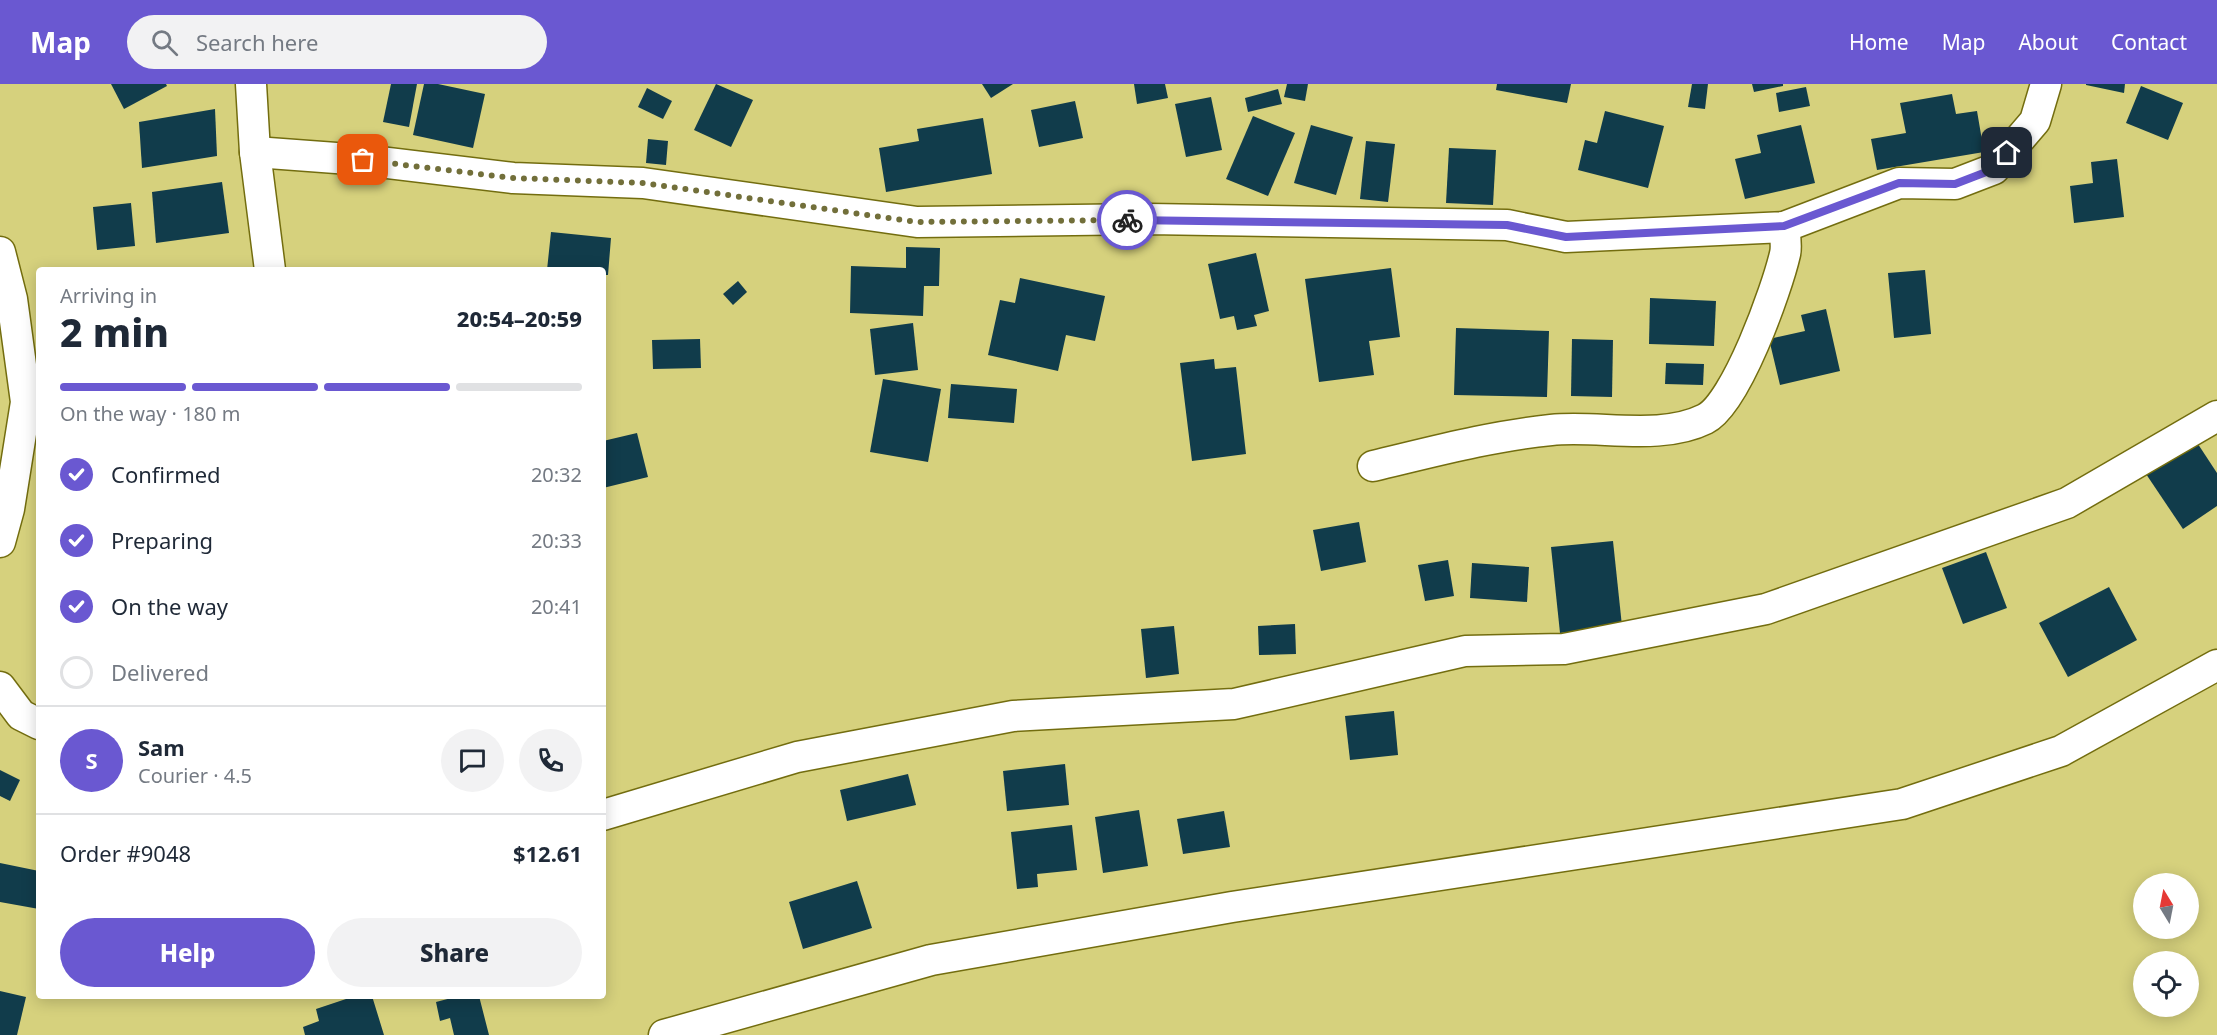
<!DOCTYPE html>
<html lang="en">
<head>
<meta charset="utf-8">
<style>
  body { margin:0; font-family:"Noto Sans",sans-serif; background:#f2f2f3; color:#1f2937; height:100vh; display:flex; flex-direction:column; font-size:22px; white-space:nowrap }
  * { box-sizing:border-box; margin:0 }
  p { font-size:20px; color:#747a83 }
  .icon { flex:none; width:33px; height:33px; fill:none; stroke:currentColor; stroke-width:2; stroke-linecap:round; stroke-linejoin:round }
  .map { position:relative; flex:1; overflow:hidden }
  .drawer { position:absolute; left:36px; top:183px; width:570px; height:732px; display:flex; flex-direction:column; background:#fff; border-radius:6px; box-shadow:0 3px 15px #0003 }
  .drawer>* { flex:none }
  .needle { width:39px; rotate:350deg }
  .controls { position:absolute; left:2133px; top:789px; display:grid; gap:12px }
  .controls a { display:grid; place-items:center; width:66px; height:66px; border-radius:50%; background:#fff; box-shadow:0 3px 15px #0003; font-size:30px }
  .pin { position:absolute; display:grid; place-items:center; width:51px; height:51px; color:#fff; margin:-26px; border-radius:12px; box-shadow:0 3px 9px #0006 }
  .courier { position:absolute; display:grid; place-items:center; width:60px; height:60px; margin:-30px; border:4px solid #6a58d1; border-radius:50%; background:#fff; color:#222; box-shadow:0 2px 8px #0007 }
  .headline em { font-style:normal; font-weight:800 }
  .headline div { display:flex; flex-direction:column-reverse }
  .headline { display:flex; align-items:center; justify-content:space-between; height:102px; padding:0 24px }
  h1 { font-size:39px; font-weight:800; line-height:45px }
  .bar { display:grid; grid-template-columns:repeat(4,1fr); gap:9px 6px; align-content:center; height:72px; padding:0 24px }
  .bar i { height:8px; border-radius:4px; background:#e0e1e3 }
  .bar .on { background:#6a58d1 }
  .bar p { grid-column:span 4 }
  .line { display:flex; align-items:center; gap:15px; padding:0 24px; border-top:2px solid #e0e1e3 }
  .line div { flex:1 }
  .round { display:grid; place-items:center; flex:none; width:63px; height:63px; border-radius:32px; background:#f2f2f3 }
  ol { padding:0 24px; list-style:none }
  li { display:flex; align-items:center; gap:18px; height:66px }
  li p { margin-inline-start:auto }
  li .icon { padding:6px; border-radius:50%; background:#6a58d1; color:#fff; stroke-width:4 }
  li:last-child { color:#747a83 }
  li i { width:33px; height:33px; border:3px solid #e0e1e3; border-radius:50% }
  .button { display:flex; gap:12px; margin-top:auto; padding:12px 24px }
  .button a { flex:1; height:69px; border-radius:36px; background:#6a58d1; color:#fff; font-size:24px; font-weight:800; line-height:69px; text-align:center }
  .button a+a { background:#f2f2f3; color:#1f2937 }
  header { display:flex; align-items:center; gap:36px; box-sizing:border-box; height:84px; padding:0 30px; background:#6a58d1; color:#fff }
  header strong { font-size:28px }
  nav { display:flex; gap:33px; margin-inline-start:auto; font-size:21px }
  .search { width:420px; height:54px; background:#f2f2f3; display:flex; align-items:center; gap:15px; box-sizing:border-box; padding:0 21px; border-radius:33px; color:#747a83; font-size:22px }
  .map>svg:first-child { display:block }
  .building { fill:#113c4b }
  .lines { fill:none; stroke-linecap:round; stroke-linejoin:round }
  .minor-casing { stroke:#736d0f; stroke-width:33 }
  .minor { stroke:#fff; stroke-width:30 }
  .done { stroke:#726f3a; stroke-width:6; stroke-dasharray:0 10.8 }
  .route { stroke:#6a58d1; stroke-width:8 }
</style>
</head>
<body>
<header>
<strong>Map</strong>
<div class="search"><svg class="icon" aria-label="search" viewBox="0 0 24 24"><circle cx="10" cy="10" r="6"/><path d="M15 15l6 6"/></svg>Search here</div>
<nav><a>Home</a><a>Map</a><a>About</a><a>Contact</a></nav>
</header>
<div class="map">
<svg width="2217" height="951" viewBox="0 0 2217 951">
  <rect width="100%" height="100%" fill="#d6d17d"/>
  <g class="building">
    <path d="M111,0H166L167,2L124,25Z"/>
    <path d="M391,0H417L409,43L383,38Z"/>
    <path d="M424,0H438L485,10L473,64L413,51Z"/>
    <path d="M716,0L753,16L731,63L694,46Z"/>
    <path d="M982,0H1013L991,14Z"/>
    <path d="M1134,0H1165L1168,14L1137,20Z"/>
    <path d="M1287,0H1308L1305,17L1284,13Z"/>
    <path d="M1497,0H1571L1567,19L1496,6Z"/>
    <path d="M1692,0H1708L1705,25L1688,23Z"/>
    <path d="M1752,0H1783V2L1754,8Z"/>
    <path d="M2086,0H2125L2124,9L2086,1Z"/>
    <path d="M2141,2L2183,19L2168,56L2126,39Z"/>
    <path d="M1806,3L1810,22L1779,28L1776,9Z"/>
    <path d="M647,4L672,17L663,35L638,23Z"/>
    <path d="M1278,5L1282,20L1248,28L1245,14Z"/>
    <path d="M1952,10L1956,30L1977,27L1984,68L1877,86L1871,55L1906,49L1900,19Z"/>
    <path d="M1211,13L1222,66L1186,73L1175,20Z"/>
    <path d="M1075,17L1083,54L1039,63L1031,26Z"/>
    <path d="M215,25L217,72L142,84L139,38Z"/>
    <path d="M1605,27L1664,42L1648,104L1578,86L1585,56L1597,59Z"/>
    <path d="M1253,32L1295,49L1268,112L1226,95Z"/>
    <path d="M983,34L992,90L886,108L879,64L919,57L917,45Z"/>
    <path d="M1311,41L1353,53L1336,111L1294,99Z"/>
    <path d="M1801,41L1815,99L1745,115L1735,75L1761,69L1757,51Z"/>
    <path d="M648,55L668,57L666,81L646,79Z"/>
    <path d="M1366,57L1395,60L1388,118L1360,115Z"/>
    <path d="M1449,64L1496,66L1493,121L1446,119Z"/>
    <path d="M2117,75L2124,133L2074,139L2070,102L2093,99L2091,78Z"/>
    <path d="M222,98L229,149L156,159L152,108Z"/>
    <path d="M131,119L135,162L97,166L93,123Z"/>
    <path d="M551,148L611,154L608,191H603V186H547Z"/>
    <path d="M906,163L940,164L939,202H924L923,232L850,229L851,182L906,184Z"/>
    <path d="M1256,169L1269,227L1254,231L1257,242L1237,246L1234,232L1220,235L1208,180Z"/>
    <path d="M1391,184L1400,253L1369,257L1374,291L1319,298L1305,195Z"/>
    <path d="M1925,186L1931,250L1894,254L1888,189Z"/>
    <path d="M1020,194L1105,212L1095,257L1066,251L1058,287L988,271L1000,216L1015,219Z"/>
    <path d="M738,197L747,208L733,221L723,210Z"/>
    <path d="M1650,214L1716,217L1714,262L1649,260Z"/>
    <path d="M1826,225L1840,287L1780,301L1769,255L1805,247L1801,231Z"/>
    <path d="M913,239L918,286L875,291L870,245Z"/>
    <path d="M1456,244L1549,247L1547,313L1454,311Z"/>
    <path d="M700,255L701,284L653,285L652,256Z"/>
    <path d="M1572,255L1613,256L1612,313L1571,312Z"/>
    <path d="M1214,275L1215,285L1236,283L1246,370L1192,377L1180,279Z"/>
    <path d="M1666,279L1704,280L1703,301L1665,300Z"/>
    <path d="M883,295L941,305L928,378L870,368Z"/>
    <path d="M951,300L1017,305L1014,339L948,334Z"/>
    <path d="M637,349L648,393L603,404V357Z"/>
    <path d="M2194,354L2217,389V422L2183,445L2144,387Z"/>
    <path d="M1359,438L1366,478L1321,487L1313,446Z"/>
    <path d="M1613,457L1622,542L1560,549L1551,463Z"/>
    <path d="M1986,468L2007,524L1963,540L1942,484Z"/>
    <path d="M1448,476L1454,512L1425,517L1418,481Z"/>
    <path d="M1472,479L1529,483L1527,518L1470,514Z"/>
    <path d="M2109,503L2137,556L2068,593L2039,539Z"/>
    <path d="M1295,540L1296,570L1259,571L1258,542Z"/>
    <path d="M1174,542L1179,590L1146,594L1141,545Z"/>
    <path d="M1394,627L1398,671L1350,676L1345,632Z"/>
    <path d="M1065,680L1069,721L1007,727L1003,687Z"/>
    <path d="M0,686L20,696L10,717L0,712Z"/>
    <path d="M908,690L916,721L847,737L840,706Z"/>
    <path d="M1139,726L1148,782L1103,789L1095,733Z"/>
    <path d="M1224,727L1230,763L1183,770L1177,735Z"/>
    <path d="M1072,741L1077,786L1037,790L1038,803L1017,805L1011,748Z"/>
    <path d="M0,779L39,787V825L0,818Z"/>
    <path d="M857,797L872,844L803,865L789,818Z"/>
    <path d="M0,907L26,913L17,951H0Z"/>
    <path d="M355,912H372L384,951H305L303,943L319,937L316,925Z"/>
    <path d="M459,912H479L489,951H454L450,934L440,937L436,918Z"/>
  </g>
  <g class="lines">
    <g class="minor-casing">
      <g id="minor">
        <path d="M251,0L255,68L270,186"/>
        <path d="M255,68L363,76L513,94L643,99L917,138L1149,135L1507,141L1566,153L1784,143L1899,99L1955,100L1994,85L2035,37L2046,0"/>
        <path d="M0,168L12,215L26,318L9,425L0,458"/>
        <path d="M1373,382C1432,368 1491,352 1551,346C1599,341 1661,357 1705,335C1736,320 1777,205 1785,170C1787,162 1785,151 1784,143"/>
        <path d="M0,603L21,631L39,640"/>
        <path d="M603,731L797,673L1013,632L1234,620L1465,567L1564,565L1766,525L2067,419L2217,332"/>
        <path d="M664,951L931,876L1232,823L1902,720L2061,667L2217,581"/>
      </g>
    </g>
    <use href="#minor" class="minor"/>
  </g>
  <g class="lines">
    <path class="done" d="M363,76L513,94L643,99L917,138L1127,136"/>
    <path class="route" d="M1127,136L1507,141L1566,153L1784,142L1899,99L1955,100L1994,85L2007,69"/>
  </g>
</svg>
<div class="controls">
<a><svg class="needle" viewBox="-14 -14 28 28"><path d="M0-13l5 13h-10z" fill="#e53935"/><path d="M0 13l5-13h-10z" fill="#747a83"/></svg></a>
<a><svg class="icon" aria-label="locate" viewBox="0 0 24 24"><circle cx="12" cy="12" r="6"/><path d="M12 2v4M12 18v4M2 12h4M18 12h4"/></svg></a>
</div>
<div class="pin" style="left:363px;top:76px;background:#ea580c"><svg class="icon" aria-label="bag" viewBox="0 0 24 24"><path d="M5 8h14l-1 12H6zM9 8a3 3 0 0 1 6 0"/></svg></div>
<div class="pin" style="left:2007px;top:69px;background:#1f2937"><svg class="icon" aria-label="home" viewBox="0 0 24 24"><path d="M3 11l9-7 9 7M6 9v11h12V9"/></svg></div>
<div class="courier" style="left:1127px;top:136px"><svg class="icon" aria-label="bike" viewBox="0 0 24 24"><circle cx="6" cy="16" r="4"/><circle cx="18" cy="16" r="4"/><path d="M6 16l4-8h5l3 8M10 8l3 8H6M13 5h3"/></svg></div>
<section class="drawer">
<div class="headline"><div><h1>2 min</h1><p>Arriving in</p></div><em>20:54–20:59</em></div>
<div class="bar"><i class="on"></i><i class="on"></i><i class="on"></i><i></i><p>On the way · 180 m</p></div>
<ol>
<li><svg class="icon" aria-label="check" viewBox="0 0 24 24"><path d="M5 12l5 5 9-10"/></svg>Confirmed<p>20:32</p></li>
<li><svg class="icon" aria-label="check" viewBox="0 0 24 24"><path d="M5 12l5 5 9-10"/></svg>Preparing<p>20:33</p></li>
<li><svg class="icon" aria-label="check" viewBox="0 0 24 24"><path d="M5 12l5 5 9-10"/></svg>On the way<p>20:41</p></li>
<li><i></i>Delivered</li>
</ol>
<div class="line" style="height:108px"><b class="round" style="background:#6a58d1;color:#fff">S</b><div><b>Sam</b><p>Courier · 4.5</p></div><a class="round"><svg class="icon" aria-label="chat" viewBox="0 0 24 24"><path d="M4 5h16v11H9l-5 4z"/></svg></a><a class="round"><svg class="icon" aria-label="phone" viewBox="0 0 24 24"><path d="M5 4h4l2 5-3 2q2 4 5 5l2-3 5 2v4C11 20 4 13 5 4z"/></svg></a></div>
<div class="line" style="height:78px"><div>Order #9048</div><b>$12.61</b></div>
<div class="button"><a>Help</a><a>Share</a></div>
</section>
</div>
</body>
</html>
